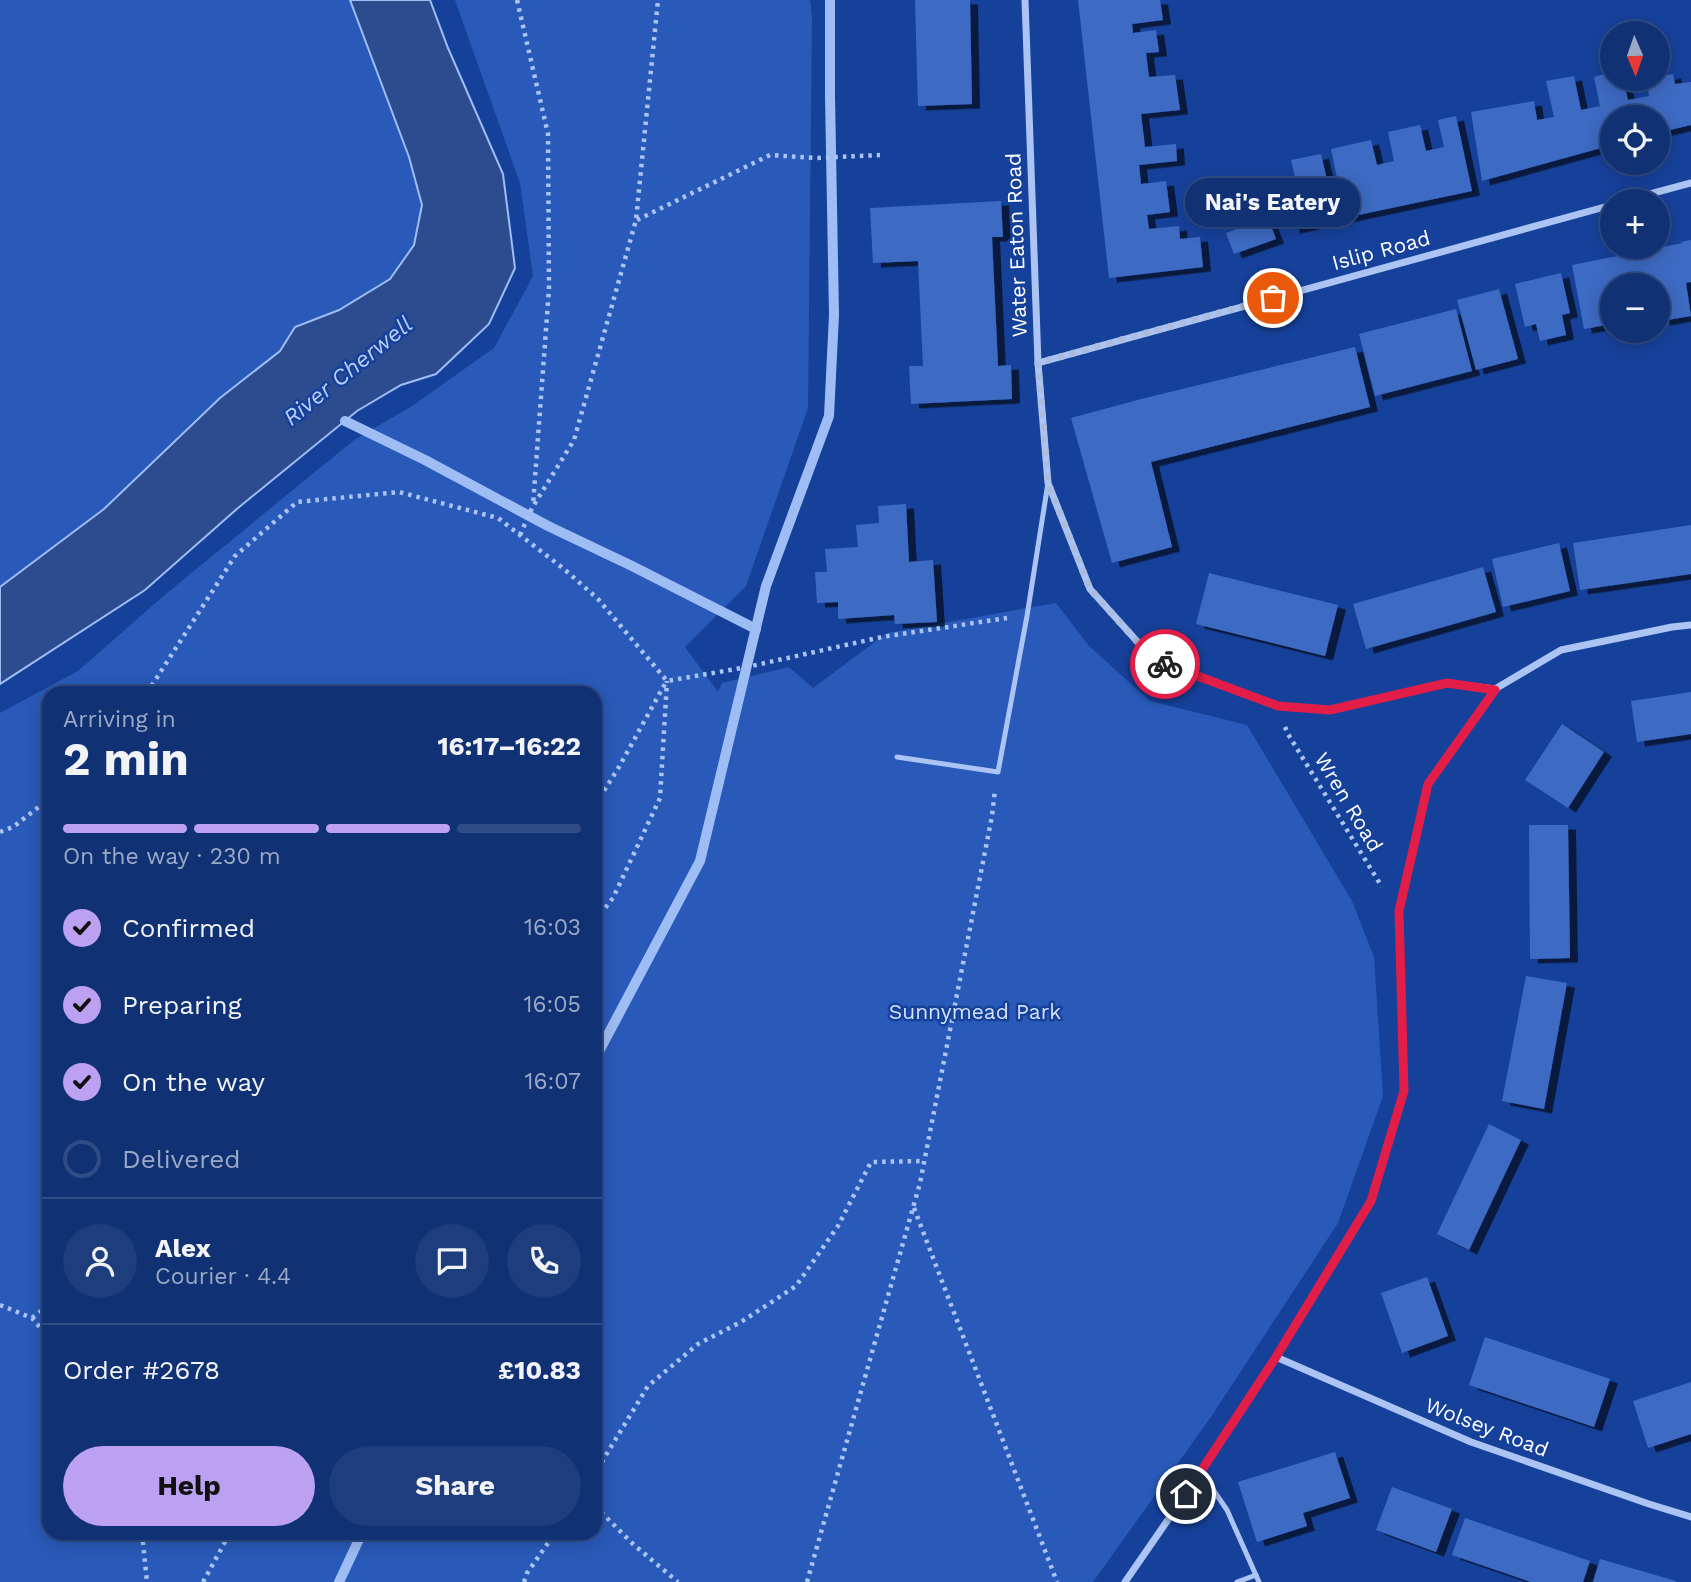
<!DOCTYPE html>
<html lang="en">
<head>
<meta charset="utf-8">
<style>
  body { margin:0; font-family:"Work Sans",sans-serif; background:#1e3d7c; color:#f1f3f6; height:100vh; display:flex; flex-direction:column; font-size:26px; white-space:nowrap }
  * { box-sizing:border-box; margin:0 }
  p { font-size:23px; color:#9ca9c5 }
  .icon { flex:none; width:38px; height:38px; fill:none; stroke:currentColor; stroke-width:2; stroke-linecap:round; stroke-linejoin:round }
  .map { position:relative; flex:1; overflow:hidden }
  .details { position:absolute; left:42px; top:686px; width:560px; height:854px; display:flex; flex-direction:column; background:#103174; border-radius:21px; box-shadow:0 4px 18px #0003,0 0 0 2px #304c86 }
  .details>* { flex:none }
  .needle { width:46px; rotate:178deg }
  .buttons { position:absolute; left:1600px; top:21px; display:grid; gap:14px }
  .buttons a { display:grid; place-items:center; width:70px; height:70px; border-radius:50%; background:#103174; box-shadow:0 4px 18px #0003,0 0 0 2px #304c86; font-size:35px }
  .pin { position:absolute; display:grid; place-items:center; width:60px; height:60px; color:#fff; margin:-30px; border:4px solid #fff; border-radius:50%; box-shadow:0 2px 7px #0007 }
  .courier { position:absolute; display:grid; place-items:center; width:70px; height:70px; margin:-35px; border:5px solid #e11d48; border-radius:50%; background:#fff; color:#222; box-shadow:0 2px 9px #0007 }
  .bubble { position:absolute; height:49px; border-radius:24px; background:#103174; box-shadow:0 4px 18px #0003,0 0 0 2px #304c86; font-size:23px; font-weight:700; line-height:49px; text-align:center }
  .summary em { font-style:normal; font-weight:700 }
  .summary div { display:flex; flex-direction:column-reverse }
  .summary { display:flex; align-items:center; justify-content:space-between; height:119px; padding:0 21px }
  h1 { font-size:46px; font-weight:700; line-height:52px }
  .bar { display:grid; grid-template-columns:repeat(4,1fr); gap:10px 7px; align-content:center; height:84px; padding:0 21px }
  .bar i { height:9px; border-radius:5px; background:#304c86 }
  .bar .selected { background:#bca0f2 }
  .bar p { grid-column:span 4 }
  .line { display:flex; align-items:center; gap:18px; padding:0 21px; border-top:2px solid #304c86 }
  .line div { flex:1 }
  .round { display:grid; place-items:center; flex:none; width:74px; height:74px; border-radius:37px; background:#1e3d7c }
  ol { padding:0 21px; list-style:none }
  li { display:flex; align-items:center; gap:21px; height:77px }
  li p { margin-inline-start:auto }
  li .icon { padding:7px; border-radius:50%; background:#bca0f2; color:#111; stroke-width:4 }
  li:last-child { color:#9ca9c5 }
  li i { width:38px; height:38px; border:4px solid #304c86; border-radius:50% }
  .cta { display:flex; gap:14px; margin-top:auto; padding:14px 21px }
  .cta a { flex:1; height:80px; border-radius:42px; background:#bca0f2; color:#111; font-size:28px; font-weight:700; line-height:80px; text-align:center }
  .cta a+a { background:#1e3d7c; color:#f1f3f6 }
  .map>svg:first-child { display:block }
  .green { fill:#295ab9; fill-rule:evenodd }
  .water { fill:#2d4c8f; stroke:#9ebdf5; stroke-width:2 }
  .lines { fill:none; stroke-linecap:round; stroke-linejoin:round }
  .stream { stroke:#9ebdf5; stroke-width:10 }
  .building { fill:#3e6ac2; filter:url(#shadow) }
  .path { stroke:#abc4f3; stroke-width:4.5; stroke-dasharray:3.5 5; stroke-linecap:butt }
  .service { stroke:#abc4f3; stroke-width:5 }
  .minor { stroke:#abc4f3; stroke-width:7 }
  .done { stroke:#adbcdc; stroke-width:7; stroke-dasharray:0 12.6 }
  .route { stroke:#e11d48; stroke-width:9 }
  .labels { text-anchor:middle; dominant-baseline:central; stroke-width:5; stroke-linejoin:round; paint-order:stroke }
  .street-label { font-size:21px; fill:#fff; stroke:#16419b }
  .park-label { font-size:21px; fill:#d3e1fd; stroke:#16419b }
  .water-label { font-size:23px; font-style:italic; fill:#b8cef9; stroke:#16419b }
</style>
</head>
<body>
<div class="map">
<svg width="1691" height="1582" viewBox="0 0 1691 1582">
  <defs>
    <filter id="shadow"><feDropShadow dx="8" dy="4.5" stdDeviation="0" flood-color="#0009"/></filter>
  </defs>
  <rect width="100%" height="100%" fill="#16419b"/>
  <g class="green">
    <path d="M0,0H350L409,157L422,205L414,245L391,279L339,310L295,327L280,351L220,398L104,509L0,587Z"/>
    <path d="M455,0H810L812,16L808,408L746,586L685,647L718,692L722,683L789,667L813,688L887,633L1056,603L1089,646L1150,701L1247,725L1352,901L1374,957L1383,1096L1338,1223L1211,1417L1093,1582H0V713L78,671L167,593L354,440L412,406L494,348L533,276L520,183ZM49,693H595V1533H49Z"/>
  </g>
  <path class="water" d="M350,0H430L448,48L503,174L515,268L489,324L436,374L401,385L357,411L238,508L145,590L0,684V587L104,509L220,398L280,351L295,327L339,310L390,279L414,245L422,205L409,157Z"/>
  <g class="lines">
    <g class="stream">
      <path d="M345,421L425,460L548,526L632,566L756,629"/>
      <path d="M595,1059L700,861L766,586L829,416L834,315L830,96V0"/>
      <path d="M339,1582L362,1533"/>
    </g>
  </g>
  <g class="building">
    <path d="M915,0H970L972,104L918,106Z"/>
    <path d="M1078,0H1160L1163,20L1132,24L1133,33L1156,30L1159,52L1146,53L1149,77L1175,75L1180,110L1141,114L1145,147L1176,144L1177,161L1139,165L1141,184L1166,181L1170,212L1147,215L1149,229L1179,226L1180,239L1200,237L1203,267L1109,278Z"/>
    <path d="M1612,72V79H1623L1628,100L1649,96L1646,79H1657V77L1673,74L1675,84L1691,82V125L1657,133V117H1612V145L1482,181L1471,112L1534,101L1537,120L1554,117L1546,81L1574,76L1581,110L1600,106L1594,77Z"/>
    <path d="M1456,116L1472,191L1292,229L1284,193L1298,190L1291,160L1321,154L1327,180L1337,178L1331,149L1371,140L1377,165L1394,161L1388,132L1420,125L1426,151L1444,147L1438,120Z"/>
    <path d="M1001,201L1003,237H992L998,366L1011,365L1012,399L911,404L909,366H923L918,261L873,263L870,208Z"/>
    <path d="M1268,218L1276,239L1234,254L1226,233Z"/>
    <path d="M1691,240V282L1686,283L1691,316L1662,321L1659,306L1657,307V285H1612V324L1584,329L1572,265L1683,243L1680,242Z"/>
    <path d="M1561,273L1570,313L1562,315L1566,335L1540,341L1536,324L1525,327L1515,284Z"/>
    <path d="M1499,289L1518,359L1476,370L1457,300Z"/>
    <path d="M1456,309L1472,371L1375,396L1359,334Z"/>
    <path d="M1355,347L1370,407L1151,462L1172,547L1112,563L1071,418L1145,398Z"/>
    <path d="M906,504L909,562L933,560L937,622L895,624L894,615L838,619V602L817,603L815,572H827L825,549L858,547L856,525L879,523L878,506Z"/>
    <path d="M1691,525V574L1580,590L1573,543Z"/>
    <path d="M1559,543L1570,591L1503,607L1492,559Z"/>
    <path d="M1483,567L1496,612L1366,649L1353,604Z"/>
    <path d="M1209,573L1338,605L1325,656L1196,624Z"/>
    <path d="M1691,692V734L1637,742L1631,701Z"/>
    <path d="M1562,724L1604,752L1568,808L1525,780Z"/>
    <path d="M1529,825H1568L1570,958L1530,959Z"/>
    <path d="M1526,976L1567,983L1544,1109L1502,1101Z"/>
    <path d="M1489,1124L1521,1140L1469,1250L1437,1234Z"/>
    <path d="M1427,1277L1448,1336L1402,1353L1381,1293Z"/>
    <path d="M1485,1337L1610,1379L1594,1427L1469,1385Z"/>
    <path d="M1691,1382V1434L1648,1448L1633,1401Z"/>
    <path d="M1335,1452L1350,1498L1303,1513L1307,1526L1257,1542L1238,1482Z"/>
    <path d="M1392,1487L1452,1509L1436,1552L1376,1530Z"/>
    <path d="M1465,1518L1590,1561L1583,1582H1531L1452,1555Z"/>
    <path d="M1600,1559L1676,1581V1582H1593Z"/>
  </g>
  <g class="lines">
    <g class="path">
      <path d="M517,0L548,134L549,289L533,505"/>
      <path d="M637,220L770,155L815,158L880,155"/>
      <path d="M520,535L532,508L574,440L636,220L658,0"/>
      <path d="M147,693L235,556L297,502L399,492L498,518L564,569L598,599L667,681L747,667L882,637L1007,618"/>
      <path d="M1285,727L1288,734L1382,887"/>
      <path d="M595,805L619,767L666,682"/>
      <path d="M0,832L13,827L49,799"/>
      <path d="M595,921L613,898L660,798L667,681"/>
      <path d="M914,1208L1057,1582"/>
      <path d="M0,1305L32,1318L49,1338"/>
      <path d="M32,1318L49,1305"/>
      <path d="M595,1478L603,1460L648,1386L698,1344L741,1322L796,1286L838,1226L871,1162L923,1161"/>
      <path d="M595,1506L633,1544L678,1582"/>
      <path d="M142,1533L147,1582"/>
      <path d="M203,1582L230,1533"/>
      <path d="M524,1582L527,1573L555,1533"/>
      <path d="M807,1582L920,1183L992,816L995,790"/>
    </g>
    <g class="service">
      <path d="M897,757L998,772L1027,616L1048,483"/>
      <path d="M1201,1472L1227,1510L1259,1582"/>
      <path d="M1237,1582L1256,1575"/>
    </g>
    <g class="minor">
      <path d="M1025,0L1038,363L1048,483L1090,589L1152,658L1278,706L1330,710L1447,683L1495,689L1561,650L1672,627L1691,625"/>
      <path d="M1624,201L1691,183"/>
      <path d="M1038,363L1612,205"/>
      <path d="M1276,1357L1471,1442L1649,1504L1691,1517"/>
      <path d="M1125,1582L1201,1472L1276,1357L1371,1201L1404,1091L1399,911L1428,784L1495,689"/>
    </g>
  </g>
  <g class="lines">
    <path class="done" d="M1165,664L1152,658L1090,589L1048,483L1038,363L1273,298"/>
    <path class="route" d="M1165,664L1278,706L1330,710L1447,683L1495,690L1428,784L1399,911L1404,1091L1371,1201L1276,1357L1186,1494"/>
  </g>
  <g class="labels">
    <g class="street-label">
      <text transform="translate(1016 245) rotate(-92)">Water Eaton Road</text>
      <text transform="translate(1381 250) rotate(-15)">Islip Road</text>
      <text transform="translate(1349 802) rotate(59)">Wren Road</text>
      <text transform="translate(1487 1427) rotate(21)">Wolsey Road</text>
    </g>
    <g class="park-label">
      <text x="975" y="1011">Sunnymead Park</text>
    </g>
    <g class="water-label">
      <text transform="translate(348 371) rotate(-39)">River Cherwell</text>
    </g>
  </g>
</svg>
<div class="buttons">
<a><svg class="needle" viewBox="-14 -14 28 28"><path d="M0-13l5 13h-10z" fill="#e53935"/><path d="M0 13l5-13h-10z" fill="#9ca9c5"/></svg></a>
<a><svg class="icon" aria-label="locate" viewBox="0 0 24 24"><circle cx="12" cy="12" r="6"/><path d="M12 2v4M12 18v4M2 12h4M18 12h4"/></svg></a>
<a>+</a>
<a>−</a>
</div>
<div class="pin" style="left:1273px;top:298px;background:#ea580c"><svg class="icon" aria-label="bag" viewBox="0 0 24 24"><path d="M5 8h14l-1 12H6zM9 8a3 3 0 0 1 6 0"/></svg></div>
<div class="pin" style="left:1186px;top:1494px;background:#1f2937"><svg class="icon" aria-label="home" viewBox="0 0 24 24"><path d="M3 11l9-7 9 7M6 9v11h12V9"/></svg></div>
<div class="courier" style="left:1165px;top:664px"><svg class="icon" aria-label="bike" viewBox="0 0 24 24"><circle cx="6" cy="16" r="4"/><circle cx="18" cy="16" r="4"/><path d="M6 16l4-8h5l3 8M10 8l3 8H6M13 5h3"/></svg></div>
<div class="bubble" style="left:1185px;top:178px;width:175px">Nai's Eatery</div>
<section class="details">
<div class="summary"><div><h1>2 min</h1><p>Arriving in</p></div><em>16:17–16:22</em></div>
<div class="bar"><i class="selected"></i><i class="selected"></i><i class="selected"></i><i></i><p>On the way · 230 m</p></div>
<ol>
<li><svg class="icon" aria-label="check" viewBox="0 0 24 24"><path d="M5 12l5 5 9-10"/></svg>Confirmed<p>16:03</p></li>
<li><svg class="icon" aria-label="check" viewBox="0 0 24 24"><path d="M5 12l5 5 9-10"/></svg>Preparing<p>16:05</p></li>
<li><svg class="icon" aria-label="check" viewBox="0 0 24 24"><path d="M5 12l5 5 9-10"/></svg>On the way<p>16:07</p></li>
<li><i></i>Delivered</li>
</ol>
<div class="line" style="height:126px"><a class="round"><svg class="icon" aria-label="person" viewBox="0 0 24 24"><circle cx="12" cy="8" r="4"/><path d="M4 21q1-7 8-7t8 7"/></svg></a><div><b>Alex</b><p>Courier · 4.4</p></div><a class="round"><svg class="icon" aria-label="chat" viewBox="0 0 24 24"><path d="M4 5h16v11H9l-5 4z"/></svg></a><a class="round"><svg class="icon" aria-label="phone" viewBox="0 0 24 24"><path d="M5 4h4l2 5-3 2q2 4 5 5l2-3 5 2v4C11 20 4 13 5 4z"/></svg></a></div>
<div class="line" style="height:91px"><div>Order #2678</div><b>£10.83</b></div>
<div class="cta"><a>Help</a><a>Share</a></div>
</section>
</div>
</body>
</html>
